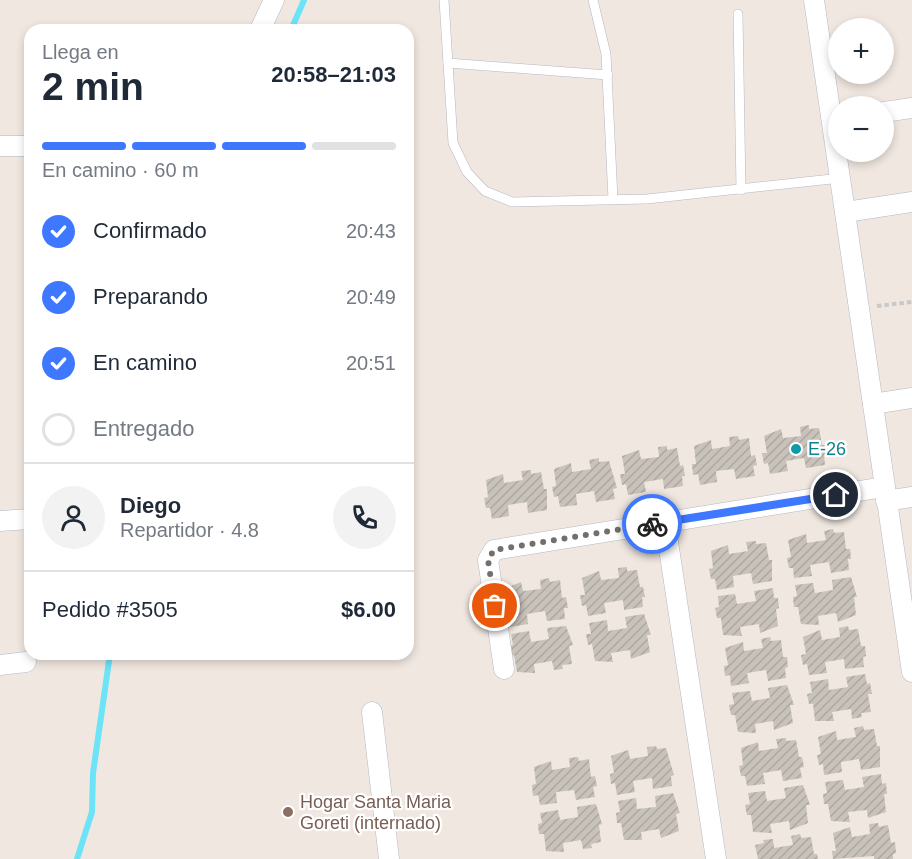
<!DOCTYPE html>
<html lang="es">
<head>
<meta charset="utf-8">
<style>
  body { margin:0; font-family:Helvetica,sans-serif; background:#f2f2f3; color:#1f2937; height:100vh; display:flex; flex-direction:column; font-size:22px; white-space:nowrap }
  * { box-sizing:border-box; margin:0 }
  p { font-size:20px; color:#747a83 }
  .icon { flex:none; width:33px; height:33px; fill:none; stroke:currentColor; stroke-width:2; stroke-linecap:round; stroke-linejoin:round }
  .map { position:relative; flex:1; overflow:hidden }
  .drawer { position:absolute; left:24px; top:24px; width:390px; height:636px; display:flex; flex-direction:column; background:#fff; border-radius:18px; box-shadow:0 3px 9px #0003 }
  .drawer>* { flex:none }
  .controls { position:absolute; left:828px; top:18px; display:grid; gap:12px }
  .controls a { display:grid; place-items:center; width:66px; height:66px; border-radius:50%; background:#fff; box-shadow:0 3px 9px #0003; font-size:30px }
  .pin { position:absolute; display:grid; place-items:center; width:51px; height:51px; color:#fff; margin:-26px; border:3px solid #fff; border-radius:50%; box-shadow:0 2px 6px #0007 }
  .courier { position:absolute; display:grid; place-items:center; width:60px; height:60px; margin:-30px; border:4px solid #3e78ff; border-radius:50%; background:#fff; color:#222; box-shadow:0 2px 8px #0007 }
  .overview em { font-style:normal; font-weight:700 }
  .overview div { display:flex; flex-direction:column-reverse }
  .overview { display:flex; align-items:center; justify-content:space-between; height:102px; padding:0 18px }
  h1 { font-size:39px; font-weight:700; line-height:45px }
  .bar { display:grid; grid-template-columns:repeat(4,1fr); gap:9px 6px; align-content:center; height:72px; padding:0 18px }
  .bar i { height:8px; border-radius:4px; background:#e0e1e3 }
  .bar .selected { background:#3e78ff }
  .bar p { grid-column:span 4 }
  .line { display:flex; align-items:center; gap:15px; padding:0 18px; border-top:2px solid #e0e1e3 }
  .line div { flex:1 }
  .round { display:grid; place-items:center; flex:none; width:63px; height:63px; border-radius:32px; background:#f2f2f3 }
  ol { padding:0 18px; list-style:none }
  li { display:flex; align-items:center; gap:18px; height:66px }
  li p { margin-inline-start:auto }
  li .icon { padding:6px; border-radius:50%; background:#3e78ff; color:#fff; stroke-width:4 }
  li:last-child { color:#747a83 }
  li i { width:33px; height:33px; border:3px solid #e0e1e3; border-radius:50% }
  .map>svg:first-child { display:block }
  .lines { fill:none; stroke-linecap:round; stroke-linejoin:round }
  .stream { stroke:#6de3f8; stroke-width:6 }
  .building { fill:url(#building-hatch) }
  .service-casing { stroke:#b4b8c2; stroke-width:10 }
  .minor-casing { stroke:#b4b8c2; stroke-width:21 }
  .path { stroke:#c9c9c9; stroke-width:4; stroke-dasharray:4.5 3; stroke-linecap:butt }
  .service { stroke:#fff; stroke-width:9 }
  .minor { stroke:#fff; stroke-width:20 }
  .done { stroke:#726f6c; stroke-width:6; stroke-dasharray:0 10.8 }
  .route { stroke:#3e78ff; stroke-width:8 }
  .culture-dot { fill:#0f9aa8; stroke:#fff; stroke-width:2 }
  .education-dot { fill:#8d6e63; stroke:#fff; stroke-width:2 }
  .labels { text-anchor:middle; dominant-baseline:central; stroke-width:4.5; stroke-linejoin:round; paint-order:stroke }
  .culture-label { font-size:18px; fill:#0d838f; stroke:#fff; text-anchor:start }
  .education-label { font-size:18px; fill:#785e54; stroke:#fff; text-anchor:start }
</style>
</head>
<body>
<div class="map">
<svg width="912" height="859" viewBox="0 0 912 859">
  <defs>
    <pattern id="building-hatch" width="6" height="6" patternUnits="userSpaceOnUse" patternTransform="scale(1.5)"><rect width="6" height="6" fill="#c8c2bb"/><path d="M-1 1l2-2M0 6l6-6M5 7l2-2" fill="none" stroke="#aca7a1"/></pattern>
  </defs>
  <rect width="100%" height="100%" fill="#f0e7e0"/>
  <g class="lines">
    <g class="stream">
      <path d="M291,30L304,0"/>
      <path d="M77,859L92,812L93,773L110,654"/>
    </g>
  </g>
  <g class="building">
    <path d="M809,425V429L819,428L822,445H825L827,455H824L825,465L806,468L804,458L786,461L788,471L770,474L768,463L764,464L762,453H767L764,436L781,429L783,438L801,436L800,427Z"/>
    <path d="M738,436L739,440L749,438L751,456L755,455L757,465L753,466L755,476L736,479L734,469L716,471L717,482L700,485L698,474L693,475L692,464H696L694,446L711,440L712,449L730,446L729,437Z"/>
    <path d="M667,446V450L677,448L680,466L683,465L685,476H682L683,486L664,489L663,479L644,482L646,492L628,495L626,484L622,485L620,474H625L622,456L639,450L641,459L659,457L658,447Z"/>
    <path d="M599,458V462L609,461L617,488L613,489L615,499L596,502L594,491L576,494L577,505L560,507L558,496L554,497L552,487L556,486L554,469L571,463L572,472L591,469L589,460Z"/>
    <path d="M531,470V474L541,472L544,489H547V510L528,513L527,502L508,505L509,516L492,519L490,508H486L484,498L488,497L486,480L503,474L504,483L523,480L521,471Z"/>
    <path d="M833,529L834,533L844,532L846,549H850L851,559H848L849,570L831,573L829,562L810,565L812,576L794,578L793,568H789L787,558L791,557L788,540L806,534L807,543L826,540L824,531Z"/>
    <path d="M756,541V544L766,543L769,560H772V581L753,584L751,573L733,576L734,587L717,590L715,579H711L709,569L713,568L711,551L728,545L729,554L748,551L746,542Z"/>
    <path d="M627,567V571L637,570L640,587H643L645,597H642L643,607L624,610L623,600L604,603L606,613L588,616L586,605L582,606L580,595H585L582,578L599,571L601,580L619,578L618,568Z"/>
    <path d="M851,577L857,597H854L856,615L838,622L836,613L818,616L819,625L801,624L798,607H794L793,597L797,596L795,585L813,583L815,593L833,590L832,580Z"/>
    <path d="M549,578L550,582L560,580L562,598L566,597L568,608H564L565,619L547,621L545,611L527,614L528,624L510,627L508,616L504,617L503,607L507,606L504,589L521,582L523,591L541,589L540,580Z"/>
    <path d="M773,588L774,598H778L779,608L776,609L778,626L760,633L759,624L740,627L742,636L723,635L721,618H717L715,608L719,607L718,596L735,594L737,604L756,601L754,591Z"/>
    <path d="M644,614L651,635H647L650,652L631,659L630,650L611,653L613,662L595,661L592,644L588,645L586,634H591L589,623L607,620L608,631L627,628L625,617Z"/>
    <path d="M566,626L573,645L569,646L572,664L562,665L563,669L554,670L552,661L534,664L535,673L517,672L514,655L510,656L508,646L513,645L511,634L529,631L531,642L549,639L547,628Z"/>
    <path d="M848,626L849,630L858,629L861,646H865L866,656L863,657L864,667L845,669L844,659L825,662L827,673L809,675L807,664L803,665L801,655L806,654L803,637L820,630L822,640L840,637L839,628Z"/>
    <path d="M770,637L771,641L781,640L783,657H787L788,667L785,668L786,678L768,681L766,670L747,673L749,683L731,686L730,675L725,676L724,666L728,665L725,648L743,642L744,651L763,648L761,639Z"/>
    <path d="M865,674L867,684L870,683L872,694H868L871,712L861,713L862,717L852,719L851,709L832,712L834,721H815L813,704H809L807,694L812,693L810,682L828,679L829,690L848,687L846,677Z"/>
    <path d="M787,685L794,705H790L793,723L774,730L773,721L755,724L756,733L738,732L735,715H731L729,705L734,704L732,693L750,691L752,701L770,698L768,688Z"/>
    <path d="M863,726L864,730L874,729L877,746H880V767L861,770L859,759L841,762L842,772L824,775L823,764L819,765L817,755L821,754L818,737L836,731L837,740L856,737L854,728Z"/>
    <path d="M786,738V741L796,740L799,757H802L804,767L800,768L802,778L783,781L781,770L763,773L765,784L747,786L745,776H741L739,766L743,765L741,748L758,742L759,751L778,748L776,739Z"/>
    <path d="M656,746L657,749L666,748L674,775L671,776L672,786L653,789L652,778L633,781L635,792L617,795L615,783L611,784L610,774L614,773L611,756L628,750L630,759L648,756L647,747Z"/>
    <path d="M578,757L579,761L589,759L591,777L595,776L597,786L593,787L595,797L576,800L574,790L556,792L557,803L540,805L538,795L533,796L532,785L536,784L534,767L551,761L552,770L570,767L569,758Z"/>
    <path d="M881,774L882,784L886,783L887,794H884L886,812L868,818L867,810L848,812L850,822L831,821L828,804H824L823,794L827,793L825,782L843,780L845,790L864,787L862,777Z"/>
    <path d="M803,785L810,805H806L808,823L790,830L789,821L770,824L772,833L753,832L751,815H747L745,805L750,804L748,793L765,791L767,801L786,798L784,788Z"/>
    <path d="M673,793L680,813L676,814L679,831L661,838L659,829L641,832L642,840H624L621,823H617L616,813L620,812L618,801L636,798L637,809L656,807L655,796Z"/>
    <path d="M596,804L602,824L599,825L601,842L591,844L592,848L583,849L581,840L563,843L564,852L546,851L544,834H539L538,824L542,823L540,813L558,810L560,820L578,817L577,807Z"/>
    <path d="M878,823L879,827L888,825L891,843L895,842L896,853L893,854V859H874V856L833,859L832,851H836L833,833L850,827L852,837L870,834L869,824Z"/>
    <path d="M800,834L801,838L811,837L814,854H817L818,859H758L755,845L764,843L763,840L773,839L774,848L793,845L791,836Z"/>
  </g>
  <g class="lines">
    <g class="service-casing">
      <g id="service">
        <path d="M444,0L453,143L467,172L485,191L512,202L647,199L841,178"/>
        <path d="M593,0L606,54L613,199"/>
        <path d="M738,14L741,190"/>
        <path d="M448,63L608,75"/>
      </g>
    </g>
    <g class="minor-casing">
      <g id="minor">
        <path d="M814,0L912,672"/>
        <path d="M260,30L274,0"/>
        <path d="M884,112L912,108"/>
        <path d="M0,146H30"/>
        <path d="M846,212L912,202"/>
        <path d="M873,404L912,398"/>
        <path d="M886,501L912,497"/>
        <path d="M0,521L30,519"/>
        <path d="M665,522L716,859"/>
        <path d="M0,665L26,662"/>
        <path d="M504,669L488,560L494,550L884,487"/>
        <path d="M372,712L389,859"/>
      </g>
    </g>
    <path class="path" d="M877,306L912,302"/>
    <use href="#service" class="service"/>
    <use href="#minor" class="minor"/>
  </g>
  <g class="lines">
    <path class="done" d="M495,606L488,560L494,550L652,524"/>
    <path class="route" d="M652,524L836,495"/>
  </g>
  <circle class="culture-dot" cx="796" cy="449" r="6"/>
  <circle class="education-dot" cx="288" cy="812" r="6"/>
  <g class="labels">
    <g class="culture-label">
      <text x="808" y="449">E-26</text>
    </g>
    <g class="education-label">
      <text x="300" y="802">Hogar Santa Maria<tspan x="300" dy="21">Goreti (internado)</tspan></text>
    </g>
  </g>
</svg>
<div class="controls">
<a>+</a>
<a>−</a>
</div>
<div class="pin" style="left:495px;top:606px;background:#ea580c"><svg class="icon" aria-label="bag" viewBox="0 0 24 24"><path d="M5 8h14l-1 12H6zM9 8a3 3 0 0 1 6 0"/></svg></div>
<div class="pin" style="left:836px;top:495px;background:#1f2937"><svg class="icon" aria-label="home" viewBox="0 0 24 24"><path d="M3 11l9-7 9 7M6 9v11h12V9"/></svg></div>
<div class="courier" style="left:652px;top:524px"><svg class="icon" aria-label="bike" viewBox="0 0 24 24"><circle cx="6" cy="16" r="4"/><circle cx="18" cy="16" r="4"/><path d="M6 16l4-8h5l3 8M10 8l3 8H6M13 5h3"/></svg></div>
<section class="drawer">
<div class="overview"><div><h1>2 min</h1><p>Llega en</p></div><em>20:58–21:03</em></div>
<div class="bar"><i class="selected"></i><i class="selected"></i><i class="selected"></i><i></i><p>En camino · 60 m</p></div>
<ol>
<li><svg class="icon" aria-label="check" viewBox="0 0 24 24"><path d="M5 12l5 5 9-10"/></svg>Confirmado<p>20:43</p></li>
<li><svg class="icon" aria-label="check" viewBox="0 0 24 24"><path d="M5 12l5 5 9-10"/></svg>Preparando<p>20:49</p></li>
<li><svg class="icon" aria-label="check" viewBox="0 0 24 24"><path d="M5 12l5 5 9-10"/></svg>En camino<p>20:51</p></li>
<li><i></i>Entregado</li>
</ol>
<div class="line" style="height:108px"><a class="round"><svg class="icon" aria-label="person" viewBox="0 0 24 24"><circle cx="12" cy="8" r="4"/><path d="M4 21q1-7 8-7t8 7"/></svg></a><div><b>Diego</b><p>Repartidor · 4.8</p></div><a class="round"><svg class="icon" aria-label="phone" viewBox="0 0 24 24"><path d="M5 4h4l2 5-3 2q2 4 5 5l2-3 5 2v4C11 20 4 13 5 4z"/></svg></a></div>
<div class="line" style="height:78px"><div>Pedido #3505</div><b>$6.00</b></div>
</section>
</div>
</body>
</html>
